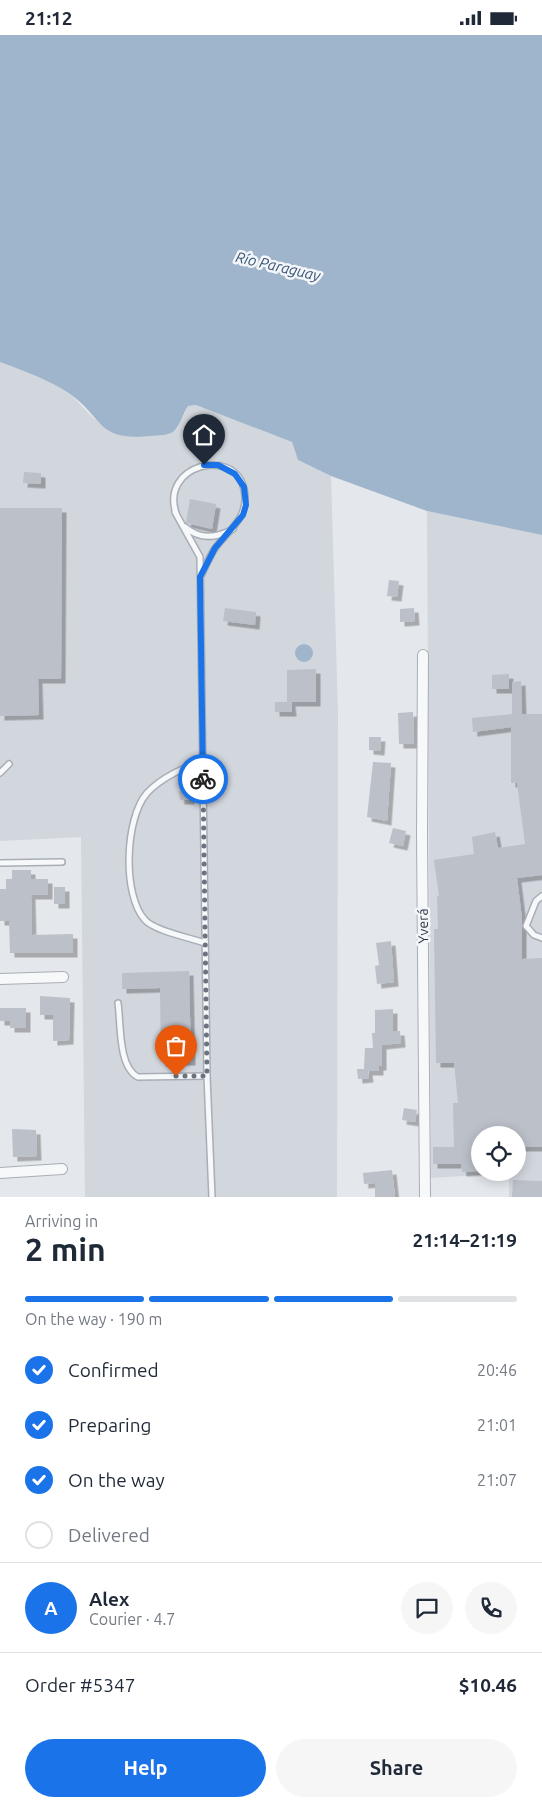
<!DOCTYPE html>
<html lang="en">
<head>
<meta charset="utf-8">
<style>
  body { margin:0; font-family:Ubuntu,sans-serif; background:#f6f6f7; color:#1f2937; height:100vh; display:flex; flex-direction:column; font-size:19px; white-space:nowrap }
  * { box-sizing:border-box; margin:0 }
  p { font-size:16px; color:#747a83 }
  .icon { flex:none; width:28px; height:28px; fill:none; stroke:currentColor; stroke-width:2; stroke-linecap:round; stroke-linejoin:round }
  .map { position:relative; height:1162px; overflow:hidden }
  .panel { display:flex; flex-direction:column; background:#fff; flex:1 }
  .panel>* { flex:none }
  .tools { position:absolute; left:471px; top:1091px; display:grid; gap:10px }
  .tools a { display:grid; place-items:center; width:55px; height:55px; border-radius:50%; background:#fff; box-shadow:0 2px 12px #0003; font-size:25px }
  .pin { position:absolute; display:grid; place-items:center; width:42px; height:42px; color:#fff; margin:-51px -21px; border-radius:50% 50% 50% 0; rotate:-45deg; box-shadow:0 0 5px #0007 }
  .pin .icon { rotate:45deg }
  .courier { position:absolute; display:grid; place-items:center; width:50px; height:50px; margin:-25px; border:4px solid #1a73e8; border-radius:50%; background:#fff; color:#222; box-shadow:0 1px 6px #0007 }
  .head em { font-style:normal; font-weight:700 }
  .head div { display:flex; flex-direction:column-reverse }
  .head { display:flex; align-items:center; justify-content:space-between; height:85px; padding:0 25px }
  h1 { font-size:32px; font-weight:700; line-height:38px }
  .bar { display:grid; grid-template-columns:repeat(4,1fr); gap:8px 5px; align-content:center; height:60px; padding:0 25px }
  .bar i { height:6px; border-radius:4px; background:#e0e1e3 }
  .bar .current { background:#1a73e8 }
  .bar p { grid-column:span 4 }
  .line { display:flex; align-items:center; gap:12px; padding:0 25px; border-top:1px solid #e0e1e3 }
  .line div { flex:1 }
  .round { display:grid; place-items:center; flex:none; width:52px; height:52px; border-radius:26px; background:#f6f6f7 }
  ol { padding:0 25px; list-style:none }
  li { display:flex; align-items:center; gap:15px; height:55px }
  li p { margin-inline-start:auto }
  li .icon { padding:5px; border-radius:50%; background:#1a73e8; color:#fff; stroke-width:4 }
  li:last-child { color:#747a83 }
  li i { width:28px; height:28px; border:2px solid #e0e1e3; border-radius:50% }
  .cta { display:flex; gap:10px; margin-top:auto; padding:10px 25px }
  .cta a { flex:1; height:58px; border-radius:30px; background:#1a73e8; color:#fff; font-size:20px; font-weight:700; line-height:58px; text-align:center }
  .cta a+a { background:#f6f6f7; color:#1f2937 }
  .status { display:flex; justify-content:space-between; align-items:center; height:35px; padding:0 25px; background:#fff; direction:ltr }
  .status svg { height:14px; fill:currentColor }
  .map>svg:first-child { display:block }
  .built { fill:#d2d6dd; fill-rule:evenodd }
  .water { fill:#9fb5cb }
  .building { fill:#bbc0c9; filter:url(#shadow) }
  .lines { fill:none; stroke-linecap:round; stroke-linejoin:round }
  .service-casing { stroke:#a9aeb6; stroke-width:8 }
  .minor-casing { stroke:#a9aeb6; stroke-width:12 }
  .service { stroke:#f6f8fa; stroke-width:5 }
  .minor { stroke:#f6f8fa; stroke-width:10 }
  .done { stroke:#6c737e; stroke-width:5; stroke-dasharray:0 9 }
  .route { stroke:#1a73e8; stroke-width:6 }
  .labels { text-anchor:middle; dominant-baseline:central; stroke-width:5; stroke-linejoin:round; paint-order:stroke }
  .street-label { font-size:14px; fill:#2b3444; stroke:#f4f6f9 }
  .water-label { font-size:15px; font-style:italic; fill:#355478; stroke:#f4f6f9 }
</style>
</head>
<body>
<div class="status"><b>21:12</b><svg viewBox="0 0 49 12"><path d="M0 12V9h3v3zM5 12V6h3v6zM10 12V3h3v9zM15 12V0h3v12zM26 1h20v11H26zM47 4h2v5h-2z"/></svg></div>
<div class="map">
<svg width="542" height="1162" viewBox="0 0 542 1162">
  <defs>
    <filter id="shadow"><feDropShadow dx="4.5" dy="4.5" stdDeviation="0" flood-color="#0004"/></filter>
  </defs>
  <rect width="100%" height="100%" fill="#e4e7eb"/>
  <g class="built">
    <path d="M0,327L46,344L71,360L94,384L177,394L188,371L196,370L292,407L298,425L331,441L338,679L337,1162H85L81,802L0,806Z"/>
    <path d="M427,476L542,500V1162H509V1138L431,1143ZM480,1100H518V1138H480Z"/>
  </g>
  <g class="water">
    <path d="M0,0H542V500L427,476L331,441L298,425L292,407L196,370L188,371C183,378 181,389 175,395C170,401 158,400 150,401C96,406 105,384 70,359C48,344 24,336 0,327Z"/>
    <circle cx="304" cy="618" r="9"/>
  </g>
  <g class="building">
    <path d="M24,437L41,438V449L23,448Z"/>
    <path d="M190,464L216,469L212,494L186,488Z"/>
    <path d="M0,473H62L61,644H38L39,680L0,681Z"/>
    <path d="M389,545L399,546L397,562L387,561Z"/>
    <path d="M225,573L256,577L255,590L223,586Z"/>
    <path d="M414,573L415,586L400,587V574Z"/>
    <path d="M316,634V667H291L292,677H275V667H287V635Z"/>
    <path d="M509,639V654H492V640Z"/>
    <path d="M521,646L522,679H542V840L517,843L522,884V924L542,923V1112H518V1100H480V1136L462,1137L461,1129H433V1112H454L453,1068H458L454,1028H436L434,894H438L437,861H439L434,825L474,819L472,802L495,797L498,813L525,809L517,748H511V692L473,697L472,683L512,679V647Z"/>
    <path d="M413,677L414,709H399L398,678Z"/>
    <path d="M369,702H381L380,716L369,715Z"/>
    <path d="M373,727L391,728L387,786L367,782Z"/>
    <path d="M190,755V765H180L179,756Z"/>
    <path d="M393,793L406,796L403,811L389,808Z"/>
    <path d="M12,835H31V844H48V860H31L32,900L73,899V918H10L9,886H0V854H6V844H12Z"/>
    <rect x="54" y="852" width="11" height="17"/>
    <path d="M391,906L394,947L377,949L375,931L379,930L376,908Z"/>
    <path d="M189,936L191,1026L161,1027L160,953L122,954V938Z"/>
    <path d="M40,961L70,963L69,1005L53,1006V980H40Z"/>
    <path d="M0,973H26V993H10V986H0Z"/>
    <path d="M393,974V996H400L401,1008L382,1010V1031H379V1036H368L369,1043L358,1044L357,1034H364L365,1013H373L372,998H375V975Z"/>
    <path d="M404,1073L417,1075L415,1087L402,1085Z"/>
    <path d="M12,1094L36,1095L37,1121L13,1122Z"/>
    <path d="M392,1135L395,1162H375V1148L364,1149L363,1138Z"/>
    <path d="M513,1145L542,1146V1162H512Z"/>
  </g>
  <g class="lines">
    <g class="service-casing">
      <g id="service">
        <path d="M175,477L200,522L207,1041L212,1162"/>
        <path d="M176,478C160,430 234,411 244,454C250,481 231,493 216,512C210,520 206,530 202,539"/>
        <path d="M185,492C200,505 217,503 233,494"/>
        <path d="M203,726C182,734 163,741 147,758C125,783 122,860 145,885C155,896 191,903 205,908"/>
        <path d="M0,738L9,729"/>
        <path d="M0,828L62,827"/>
        <path d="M542,861L536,866L526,891L534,900L542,903"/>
        <path d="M118,968C121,989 118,1032 138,1042L207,1041"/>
      </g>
    </g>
    <g class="minor-casing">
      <g id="minor">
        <path d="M423,620L422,801L425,1162"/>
        <path d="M0,944L63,942"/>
        <path d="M0,1138L62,1134"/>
      </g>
    </g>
    <use href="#service" class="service"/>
    <use href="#minor" class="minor"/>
  </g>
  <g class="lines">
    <path class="done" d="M176,1041H207L203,744"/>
    <path class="route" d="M203,744L200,542L215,513L243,480L246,470L244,452L235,439L218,430H204"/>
  </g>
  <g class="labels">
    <g class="street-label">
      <text transform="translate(423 891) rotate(-91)">Yverá</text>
    </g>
    <g class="water-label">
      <text transform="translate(278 231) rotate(13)">Río Paraguay</text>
    </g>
  </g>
</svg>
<div class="tools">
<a><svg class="icon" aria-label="locate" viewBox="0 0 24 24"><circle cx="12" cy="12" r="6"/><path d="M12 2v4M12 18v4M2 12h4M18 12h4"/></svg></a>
</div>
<div class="pin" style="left:176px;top:1041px;background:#ea580c"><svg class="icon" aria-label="bag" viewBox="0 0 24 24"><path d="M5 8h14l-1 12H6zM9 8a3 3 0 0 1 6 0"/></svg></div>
<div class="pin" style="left:204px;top:430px;background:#1f2937"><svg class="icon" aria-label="home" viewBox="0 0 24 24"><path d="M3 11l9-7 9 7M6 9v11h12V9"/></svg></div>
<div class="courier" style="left:203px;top:744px"><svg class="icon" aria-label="bike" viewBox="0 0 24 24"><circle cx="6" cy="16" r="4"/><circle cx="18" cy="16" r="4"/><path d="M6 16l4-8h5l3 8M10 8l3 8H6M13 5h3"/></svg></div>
</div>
<section class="panel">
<div class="head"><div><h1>2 min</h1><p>Arriving in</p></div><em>21:14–21:19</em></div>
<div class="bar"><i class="current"></i><i class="current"></i><i class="current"></i><i></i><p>On the way · 190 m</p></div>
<ol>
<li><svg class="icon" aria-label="check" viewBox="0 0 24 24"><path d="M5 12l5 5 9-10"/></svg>Confirmed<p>20:46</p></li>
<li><svg class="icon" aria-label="check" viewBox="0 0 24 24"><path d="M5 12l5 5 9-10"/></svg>Preparing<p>21:01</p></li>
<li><svg class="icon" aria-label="check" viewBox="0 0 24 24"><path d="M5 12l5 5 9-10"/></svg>On the way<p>21:07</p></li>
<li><i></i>Delivered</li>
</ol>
<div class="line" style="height:90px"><b class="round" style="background:#1a73e8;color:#fff">A</b><div><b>Alex</b><p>Courier · 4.7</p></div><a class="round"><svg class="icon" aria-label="chat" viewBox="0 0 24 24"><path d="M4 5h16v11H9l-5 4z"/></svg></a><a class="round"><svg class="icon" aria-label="phone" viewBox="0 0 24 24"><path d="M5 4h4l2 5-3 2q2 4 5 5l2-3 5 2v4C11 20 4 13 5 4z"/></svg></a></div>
<div class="line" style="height:65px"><div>Order #5347</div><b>$10.46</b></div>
<div class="cta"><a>Help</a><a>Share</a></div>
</section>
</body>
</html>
